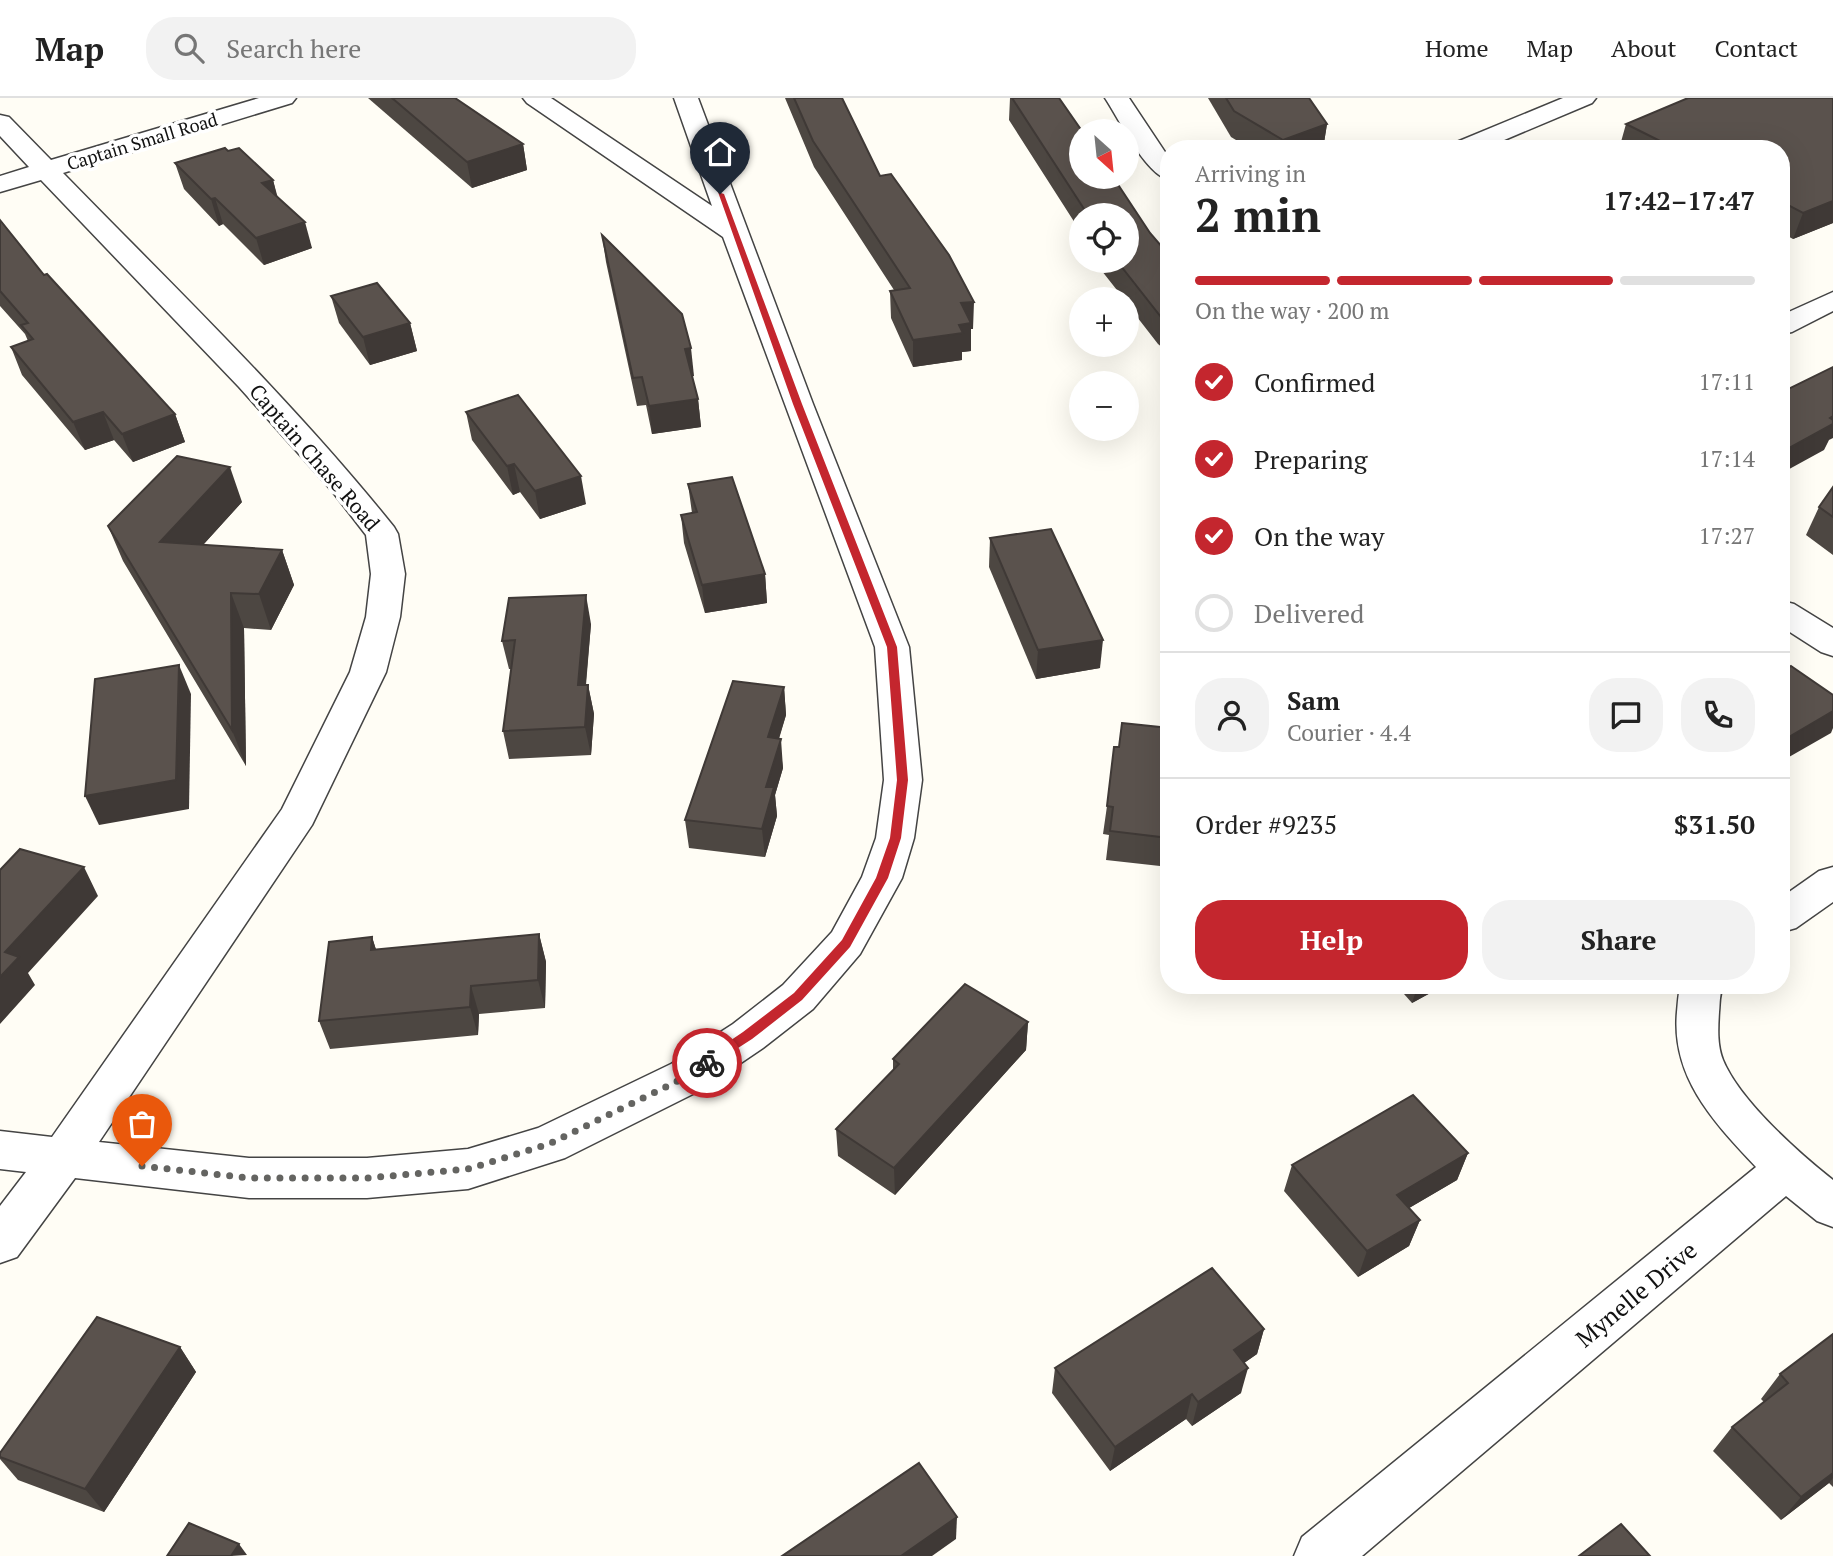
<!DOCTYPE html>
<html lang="en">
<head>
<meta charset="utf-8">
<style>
  body { margin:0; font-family:"PT Serif",serif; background:#f2f2f2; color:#222; height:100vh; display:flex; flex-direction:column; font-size:26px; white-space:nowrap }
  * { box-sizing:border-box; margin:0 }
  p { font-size:23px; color:#767676 }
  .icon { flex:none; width:38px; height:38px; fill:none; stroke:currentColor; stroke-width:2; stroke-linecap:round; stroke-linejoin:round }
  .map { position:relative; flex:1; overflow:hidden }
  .panel { position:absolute; left:1160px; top:42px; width:630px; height:854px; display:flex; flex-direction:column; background:#fff; border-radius:28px; box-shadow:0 7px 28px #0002 }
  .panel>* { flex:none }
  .needle { width:46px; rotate:153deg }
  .buttons { position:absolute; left:1069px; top:21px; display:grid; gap:14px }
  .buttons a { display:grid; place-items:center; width:70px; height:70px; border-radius:50%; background:#fff; box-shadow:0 7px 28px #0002; font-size:35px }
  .pin { position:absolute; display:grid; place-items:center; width:60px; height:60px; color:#fff; margin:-72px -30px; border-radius:50% 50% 50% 0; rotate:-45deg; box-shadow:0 0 7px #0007 }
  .pin .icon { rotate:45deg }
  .courier { position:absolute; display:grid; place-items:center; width:70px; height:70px; margin:-35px; border:5px solid #c4262e; border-radius:50%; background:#fff; color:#222; box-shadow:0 2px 9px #0007 }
  .head em { font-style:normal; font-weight:700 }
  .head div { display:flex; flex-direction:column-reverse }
  .head { display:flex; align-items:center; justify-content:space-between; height:119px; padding:0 35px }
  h1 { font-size:46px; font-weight:700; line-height:52px }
  .bar { display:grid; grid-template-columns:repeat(4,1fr); gap:10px 7px; align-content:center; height:84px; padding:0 35px }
  .bar i { height:9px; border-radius:5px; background:#e0e0e0 }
  .bar .selected { background:#c4262e }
  .bar p { grid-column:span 4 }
  .line { display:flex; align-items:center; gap:18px; padding:0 35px; border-top:2px solid #e0e0e0 }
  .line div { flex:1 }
  .round { display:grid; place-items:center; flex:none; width:74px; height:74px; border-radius:28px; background:#f2f2f2 }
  ol { padding:0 35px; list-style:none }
  li { display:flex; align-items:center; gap:21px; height:77px }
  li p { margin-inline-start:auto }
  li .icon { padding:7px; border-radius:50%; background:#c4262e; color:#fff; stroke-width:4 }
  li:last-child { color:#767676 }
  li i { width:38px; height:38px; border:4px solid #e0e0e0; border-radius:50% }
  .button { display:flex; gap:14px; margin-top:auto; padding:14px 35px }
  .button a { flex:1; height:80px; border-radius:28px; background:#c4262e; color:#fff; font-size:28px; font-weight:700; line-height:80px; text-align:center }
  .button a+a { background:#f2f2f2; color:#222 }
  header { display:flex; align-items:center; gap:42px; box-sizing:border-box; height:98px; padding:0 35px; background:#fff; border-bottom:2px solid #e0e0e0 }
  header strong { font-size:33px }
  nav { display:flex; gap:38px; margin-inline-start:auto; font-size:24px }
  .search { width:490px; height:63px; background:#f2f2f2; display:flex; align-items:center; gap:18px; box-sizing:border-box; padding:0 24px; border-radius:28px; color:#767676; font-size:26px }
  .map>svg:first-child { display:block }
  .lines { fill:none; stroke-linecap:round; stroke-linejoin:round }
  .minor-casing { stroke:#444; stroke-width:3 }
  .minor { fill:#fff; fill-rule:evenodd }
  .wall { fill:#4d4742 }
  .shaded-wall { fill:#3f3936 }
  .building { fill:#5a524d; stroke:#3f3936; stroke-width:2 }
  .route { fill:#c4262e }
  .done { stroke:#646461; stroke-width:7; stroke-dasharray:0 12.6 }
  .labels { text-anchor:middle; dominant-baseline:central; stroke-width:7; stroke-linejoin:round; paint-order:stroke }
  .far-street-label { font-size:18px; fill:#111; stroke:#fff }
  .street-label { font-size:21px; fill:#111; stroke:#fff }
  .near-street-label { font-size:24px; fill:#111; stroke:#fff }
</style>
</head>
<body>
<header>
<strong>Map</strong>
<div class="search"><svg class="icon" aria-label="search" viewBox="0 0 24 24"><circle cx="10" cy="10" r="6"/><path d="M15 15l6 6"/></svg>Search here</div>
<nav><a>Home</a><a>Map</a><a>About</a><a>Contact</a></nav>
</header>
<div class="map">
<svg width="1833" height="1458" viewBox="0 0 1833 1458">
  <rect width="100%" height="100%" fill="#fffdf5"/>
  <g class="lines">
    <g class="minor-casing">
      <g id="minor">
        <path d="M259,0H296L292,5L63,75C175,190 293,303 394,429L398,436L405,476L400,519L386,574L312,727L99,1044L249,1060H367L468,1051L538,1030L671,966L733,926L783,887L832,834L862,779L876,740L884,682L875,549L723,139L527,5L523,0H551L712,108L674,0H698L813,306L909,549L922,682L914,740L902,780L860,856L813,911L763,950L701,992L565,1060L468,1091L367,1100H249L75,1080L17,1159L0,1165V1108L26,1074L0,1071V1033L52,1039L282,711L350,574L366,519L371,476L366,437L332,393L239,289L41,82L0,94V78L29,69L0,38V17L9,19L51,62Z"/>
        <path d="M1105,0H1129L1169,60V82C1145,76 1119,21 1105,0Z"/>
        <path d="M1563,0H1596L1592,5L1483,51H1449L1452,46Z"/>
        <path d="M1833,194V213L1792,234L1782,236V217Z"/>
        <path d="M1782,503L1794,506L1833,530V558L1821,554L1782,529Z"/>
        <path d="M1833,769V804L1796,830L1782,834V799L1819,773Z"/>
        <path d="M1681,887H1724C1719,895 1720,905 1719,914C1718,930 1717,947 1723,962C1740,1003 1799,1055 1833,1082V1129L1817,1123L1786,1098L1362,1458H1294L1302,1439L1756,1069C1714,1024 1671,980 1677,914C1678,905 1678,895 1681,887Z"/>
      </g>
    </g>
    <use href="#minor" class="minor"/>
  </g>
  <g class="wall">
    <path d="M368,0H455L523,46L527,72L472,90Z"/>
    <path d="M785,0H842L880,78L973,231H971V253L962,254V262L913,269L891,220L890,193L894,192L814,69Z"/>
    <path d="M1010,0H1059L1150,135L1169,157V255L1158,246L1127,206V201H1124L1094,163H1127V117H1082V136L1009,22Z"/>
    <path d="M1208,0H1309L1327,26L1323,51H1251L1231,39Z"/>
    <path d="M1833,0V125L1793,141L1782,135V51H1619L1626,26Z"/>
    <path d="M228,53L273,82L277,99L312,150L264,167L223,126L219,128L184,91L175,65Z"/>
    <path d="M0,122L44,177L175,316L185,344L133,364L114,342L85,352L22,277L11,249L28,243L25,236L0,208Z"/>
    <path d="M602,137L694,278H692L698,301L701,329L652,336L646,307L637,308L606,164Z"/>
    <path d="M331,198L410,225L417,253L370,267L339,225Z"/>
    <path d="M466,314L586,406L540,421L520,394L513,397L472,342Z"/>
    <path d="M688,386L765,476L767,505L705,515L684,445L681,417L692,415Z"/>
    <path d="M1833,389V457L1806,437L1819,409Z"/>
    <path d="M242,404L203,447L282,452L294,487L271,532L244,530L246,668L123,463L108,428Z"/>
    <path d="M990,440L1100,570L1036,581L989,469Z"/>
    <path d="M591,526L586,587H588L594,616L591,657L509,661L503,633L511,571H509L502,543Z"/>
    <path d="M784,589L786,617L779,641L783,670L775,697L777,718L765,759L689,750L685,722Z"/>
    <path d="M1169,630V769L1106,762L1109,737L1103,736L1107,708L1119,649Z"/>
    <path d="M539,836L546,864L545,910L479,916L478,937L330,951L319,923L372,839L376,852Z"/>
    <path d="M1396,887H1445L1412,905Z"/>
    <path d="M1028,924L1026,952L895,1097L838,1058L836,1031L893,972V961Z"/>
    <path d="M1468,1055L1457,1082L1409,1110L1420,1122L1409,1148L1358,1179L1284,1093L1292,1067Z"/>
    <path d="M1264,1231L1257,1256L1244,1265L1241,1295L1192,1328L1186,1321L1110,1373L1052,1295L1055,1270Z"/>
    <path d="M1833,1236V1389L1829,1385L1781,1422L1713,1353L1732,1329L1764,1304L1761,1301L1780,1276Z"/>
    <path d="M180,1249L196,1274L104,1414L18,1382L0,1361V1355Z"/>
  </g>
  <g class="shaded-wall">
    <path d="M1327,26L1323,51H1282L1283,42Z"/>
    <path d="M523,46L527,72L472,90L467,64Z"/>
    <path d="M273,82L280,108L262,85Z"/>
    <path d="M215,100L223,126L219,128L211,101Z"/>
    <path d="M1833,103V125L1793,141L1803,115Z"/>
    <path d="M305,124L312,150L264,167L256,140Z"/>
    <path d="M974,204L973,231H971V253L962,254V262L913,269V242L961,205Z"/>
    <path d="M410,225L417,253L370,267L363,239Z"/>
    <path d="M691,250L694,278L688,279L685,251Z"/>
    <path d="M698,301L701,329L652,336L649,308Z"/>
    <path d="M103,314L114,342L85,352L73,324Z"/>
    <path d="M175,316L185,344L133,364L122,336Z"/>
    <path d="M1833,318V340L1829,342L1824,352L1782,375V354Z"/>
    <path d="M514,366L520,394L513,397L507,368Z"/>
    <path d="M230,369L242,404L173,480L160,444Z"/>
    <path d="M581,378L586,406L540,421L535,393Z"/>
    <path d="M282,452L294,487L271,532L259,496Z"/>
    <path d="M765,476L767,505L705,515L702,487Z"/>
    <path d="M231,495L244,530L246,668L232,632Z"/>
    <path d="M586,497L591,526L583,616L578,587Z"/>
    <path d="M1103,542L1100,570L1036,581L1038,552Z"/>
    <path d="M179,567L191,596L189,711L99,727L85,698Z"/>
    <path d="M588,587L594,616L591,657L585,629Z"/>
    <path d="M784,589L786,617L770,668L768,639Z"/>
    <path d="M1833,613V630L1831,635L1782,663V643Z"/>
    <path d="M781,641L783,670L775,697L777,718L765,759L762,731L766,689Z"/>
    <path d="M84,769L98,798L28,875L35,887L0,926V879L5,854Z"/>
    <path d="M539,836L546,864L545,910L538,882Z"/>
    <path d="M372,839L381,867L371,852Z"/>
    <path d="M1418,887H1445L1412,905Z"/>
    <path d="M471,888L479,916L478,937L470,909Z"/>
    <path d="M1028,924L1026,952L895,1097L894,1070Z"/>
    <path d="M1468,1055L1457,1082L1387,1123L1397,1097Z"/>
    <path d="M1420,1122L1409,1148L1358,1179L1367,1153Z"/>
    <path d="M1264,1231L1257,1256L1227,1277L1234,1252Z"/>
    <path d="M180,1249L196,1274L104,1414L85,1391Z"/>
    <path d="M1248,1270L1241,1295L1192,1328L1198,1304Z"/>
    <path d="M1192,1296L1186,1321L1110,1373L1115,1349Z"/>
    <path d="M1833,1375V1380L1829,1385L1781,1422L1801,1399Z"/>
    <path d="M957,1419L956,1441L932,1458H901Z"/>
    <path d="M239,1446L247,1457L231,1458Z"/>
  </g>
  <g class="building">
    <path d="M392,0H455L523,46L467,64Z"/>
    <path d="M794,0H842L880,78L891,76L949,157L974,204L961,205L971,225L959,227L963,235L913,242L890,193L910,190L813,43Z"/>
    <path d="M1012,0H1059L1082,33V79H1113L1150,135L1169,157V225L1161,219L1117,163H1127V117H1088Z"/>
    <path d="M1226,0H1309L1327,26L1283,42L1234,13Z"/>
    <path d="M1688,0H1833V103L1803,115L1782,104V51H1676L1626,26Z"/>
    <path d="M225,50L228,53L239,50L273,82L262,85L305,124L256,140L215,100L211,101L175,65Z"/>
    <path d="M0,122L44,177L47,176L175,316L122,336L103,314L73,324L11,249L33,241L21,227L28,225L0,193Z"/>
    <path d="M602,137L682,216L691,250L685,251L698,301L649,308L642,279L633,280Z"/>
    <path d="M377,185L410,225L363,239L331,198Z"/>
    <path d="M1833,269V318L1830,320L1833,322V326L1782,354V294Z"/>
    <path d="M518,297L581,378L535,393L514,366L507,368L466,314Z"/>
    <path d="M177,358L230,369L160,444L282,452L259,496L231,495L232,632L108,428Z"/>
    <path d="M732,379L765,476L702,487L681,417L697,414L688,386Z"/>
    <path d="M1833,389V419L1819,409Z"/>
    <path d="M1051,431L1103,542L1038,552L990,440Z"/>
    <path d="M586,497L578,587H588L585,629L503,633L515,542L502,543L509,500Z"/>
    <path d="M179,567L176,682L85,698L95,581Z"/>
    <path d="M1791,568L1833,597V613L1782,643V574Z"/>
    <path d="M733,583L784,589L768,639L781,641L766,689H774L762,731L685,722Z"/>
    <path d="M1122,625L1169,630V740L1110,733L1113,709L1107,708L1114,649H1119Z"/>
    <path d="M20,751L84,769L5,854L19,859L0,879V772Z"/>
    <path d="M539,836L538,882L471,888L470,909L319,923L329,844L372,839L371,852Z"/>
    <path d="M965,886L1028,924L894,1070L836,1031L899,966L893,961Z"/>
    <path d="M1413,997L1468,1055L1397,1097L1420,1122L1367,1153L1292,1067Z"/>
    <path d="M1212,1170L1264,1231L1234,1252L1248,1270L1198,1304L1192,1296L1115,1349L1055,1270Z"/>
    <path d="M97,1219L180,1249L85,1391L0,1359V1355Z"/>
    <path d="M1833,1236V1375L1801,1399L1732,1329L1788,1285L1780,1276Z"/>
    <path d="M919,1365L957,1419L901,1458H782Z"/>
    <path d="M189,1425L239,1446L231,1458H167Z"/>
    <path d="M1621,1426L1650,1458H1579Z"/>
  </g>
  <path class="route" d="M718,94L724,96L802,306L897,549L908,682L901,740L888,780L850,849L802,902L752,941L707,970L701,965L703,961L743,934L794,895L842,842L876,780L890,740L897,682L887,549L793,306Z"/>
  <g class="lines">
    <path class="done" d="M142,1068L249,1080H368L468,1071L549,1046L686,979L707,965"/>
  </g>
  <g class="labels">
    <g class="far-street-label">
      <text transform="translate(142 43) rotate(-17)">Captain Small Road</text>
    </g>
    <g class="street-label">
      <text transform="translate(315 359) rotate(49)">Captain Chase Road</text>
    </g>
    <g class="near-street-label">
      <text transform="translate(1636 1196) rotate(-40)">Mynelle Drive</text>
    </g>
  </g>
</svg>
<div class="buttons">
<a><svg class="needle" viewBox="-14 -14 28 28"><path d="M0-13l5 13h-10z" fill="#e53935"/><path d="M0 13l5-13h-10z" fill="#767676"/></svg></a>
<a><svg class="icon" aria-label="locate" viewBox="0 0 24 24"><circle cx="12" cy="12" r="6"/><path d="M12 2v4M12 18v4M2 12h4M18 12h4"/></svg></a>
<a>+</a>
<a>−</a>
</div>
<div class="pin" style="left:142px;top:1068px;background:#ea580c"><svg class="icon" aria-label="bag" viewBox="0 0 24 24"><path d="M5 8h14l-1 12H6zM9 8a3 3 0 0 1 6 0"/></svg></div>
<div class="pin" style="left:720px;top:96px;background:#1f2937"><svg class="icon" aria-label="home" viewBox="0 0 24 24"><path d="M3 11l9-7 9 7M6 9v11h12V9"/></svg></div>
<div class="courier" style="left:707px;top:965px"><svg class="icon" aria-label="bike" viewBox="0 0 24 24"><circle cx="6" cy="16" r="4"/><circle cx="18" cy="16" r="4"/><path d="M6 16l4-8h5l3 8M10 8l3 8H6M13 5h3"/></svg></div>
<section class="panel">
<div class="head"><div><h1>2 min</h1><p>Arriving in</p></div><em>17:42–17:47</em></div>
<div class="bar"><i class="selected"></i><i class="selected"></i><i class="selected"></i><i></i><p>On the way · 200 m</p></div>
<ol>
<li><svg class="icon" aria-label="check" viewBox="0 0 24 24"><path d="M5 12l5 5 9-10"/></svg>Confirmed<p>17:11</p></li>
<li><svg class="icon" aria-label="check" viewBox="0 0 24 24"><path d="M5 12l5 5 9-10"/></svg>Preparing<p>17:14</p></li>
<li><svg class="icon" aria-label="check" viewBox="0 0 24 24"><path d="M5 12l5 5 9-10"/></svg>On the way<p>17:27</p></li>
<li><i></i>Delivered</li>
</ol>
<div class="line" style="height:126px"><a class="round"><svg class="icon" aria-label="person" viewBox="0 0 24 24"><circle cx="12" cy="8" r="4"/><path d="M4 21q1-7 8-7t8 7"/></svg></a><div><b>Sam</b><p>Courier · 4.4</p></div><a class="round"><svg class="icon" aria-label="chat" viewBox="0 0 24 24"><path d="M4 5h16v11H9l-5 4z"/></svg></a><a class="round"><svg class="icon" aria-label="phone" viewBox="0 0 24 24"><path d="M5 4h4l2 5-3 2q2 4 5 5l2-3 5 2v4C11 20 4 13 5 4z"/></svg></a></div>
<div class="line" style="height:91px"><div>Order #9235</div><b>$31.50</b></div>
<div class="button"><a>Help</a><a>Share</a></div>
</section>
</div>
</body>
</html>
